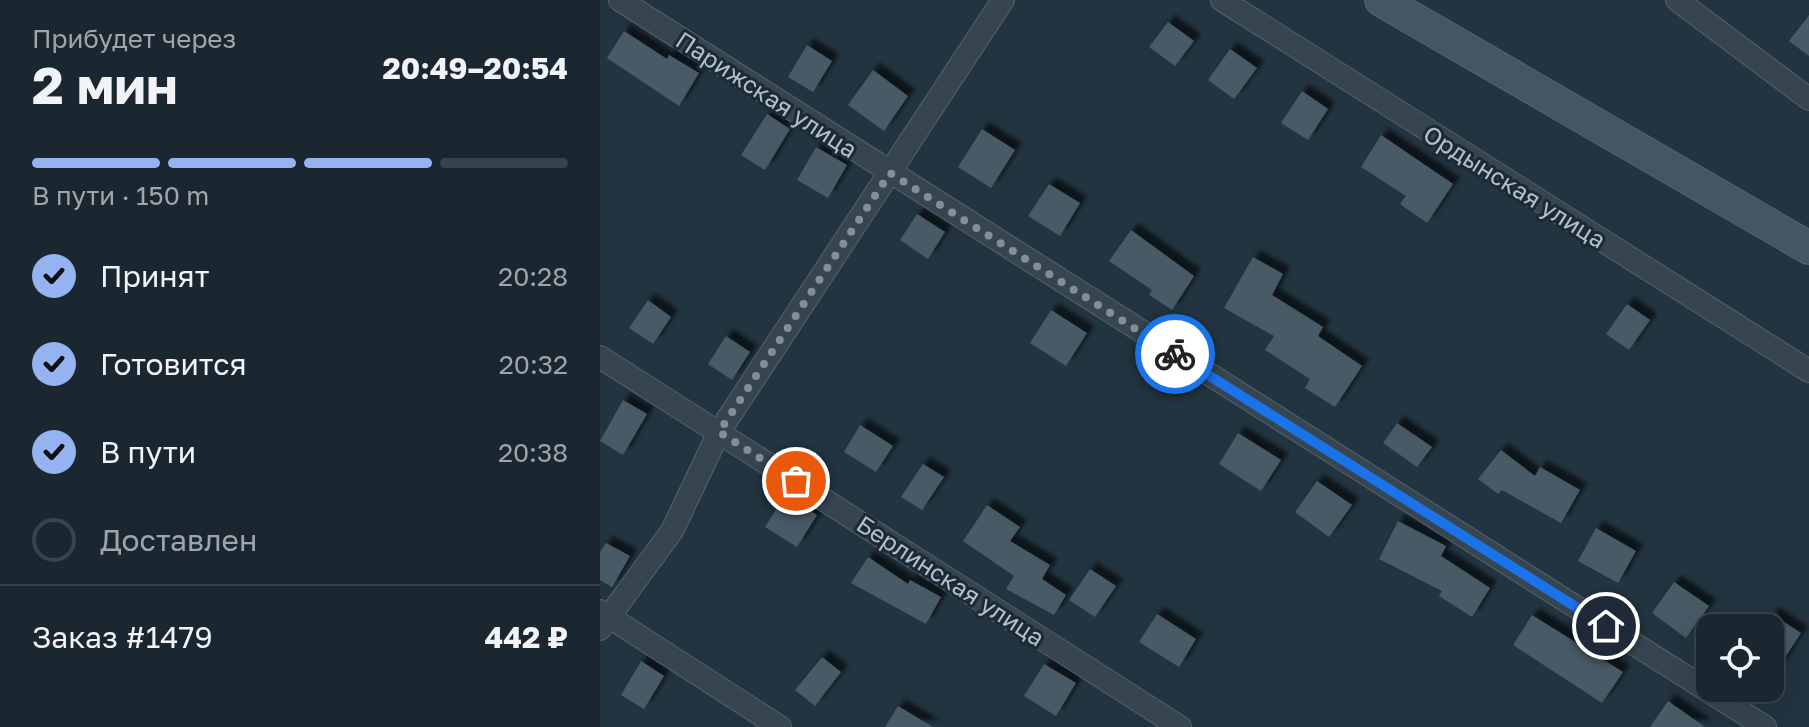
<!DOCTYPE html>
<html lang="ru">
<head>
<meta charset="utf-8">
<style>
  body { margin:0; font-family:"Golos Text",sans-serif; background:#232f38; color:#f1f3f6; height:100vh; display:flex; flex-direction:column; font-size:30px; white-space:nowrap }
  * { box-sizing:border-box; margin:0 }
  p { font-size:26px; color:#9fa5ab }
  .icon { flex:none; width:44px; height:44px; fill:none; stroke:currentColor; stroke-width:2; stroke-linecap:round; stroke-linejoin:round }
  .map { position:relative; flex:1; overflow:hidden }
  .side { display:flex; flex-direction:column; background:#1a2730; width:600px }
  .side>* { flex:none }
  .buttons { position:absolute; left:1096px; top:614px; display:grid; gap:16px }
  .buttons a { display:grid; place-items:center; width:88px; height:88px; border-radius:16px; background:#1a2730; box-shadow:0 8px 32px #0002,0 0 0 2px #38444c; font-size:40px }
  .pin { position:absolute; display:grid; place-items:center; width:68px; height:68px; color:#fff; margin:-34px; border:4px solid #fff; border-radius:50%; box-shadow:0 2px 8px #0007 }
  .courier { position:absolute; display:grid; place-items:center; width:80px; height:80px; margin:-40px; border:6px solid #1a73e8; border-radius:50%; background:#fff; color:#222; box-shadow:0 2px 10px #0007 }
  .headline em { font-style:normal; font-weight:700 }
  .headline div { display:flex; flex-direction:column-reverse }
  .headline { display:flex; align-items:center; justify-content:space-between; height:136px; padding:0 32px }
  h1 { font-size:52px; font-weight:700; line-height:60px }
  .bar { display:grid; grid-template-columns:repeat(4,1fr); gap:12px 8px; align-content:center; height:96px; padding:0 32px }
  .bar i { height:10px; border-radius:6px; background:#38444c }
  .bar .current { background:#95b2f1 }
  .bar p { grid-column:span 4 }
  .line { display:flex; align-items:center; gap:20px; padding:0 32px; border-top:2px solid #38444c }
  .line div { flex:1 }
  ol { padding:0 32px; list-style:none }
  li { display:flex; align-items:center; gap:24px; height:88px }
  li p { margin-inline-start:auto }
  li .icon { padding:8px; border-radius:50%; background:#95b2f1; color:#111; stroke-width:4 }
  li:last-child { color:#9fa5ab }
  li i { width:44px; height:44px; border:4px solid #38444c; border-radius:50% }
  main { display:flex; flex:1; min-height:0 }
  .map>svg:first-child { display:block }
  .building { fill:#465a66; filter:url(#shadow) }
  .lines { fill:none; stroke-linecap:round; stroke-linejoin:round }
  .street-casing { stroke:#54636e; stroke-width:24 }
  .secondary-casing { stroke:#54636e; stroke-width:34 }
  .street { stroke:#364550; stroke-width:22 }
  .secondary { stroke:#445563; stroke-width:32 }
  .done { stroke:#808f9a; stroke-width:8; stroke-dasharray:0 14.4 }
  .route { stroke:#1a73e8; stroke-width:10 }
  .labels { text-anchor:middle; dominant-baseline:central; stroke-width:6; stroke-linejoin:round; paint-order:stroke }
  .street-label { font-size:24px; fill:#b2c0cb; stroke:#1b2a35 }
</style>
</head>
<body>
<main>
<section class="side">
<div class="headline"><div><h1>2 мин</h1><p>Прибудет через</p></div><em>20:49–20:54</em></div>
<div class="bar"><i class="current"></i><i class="current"></i><i class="current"></i><i></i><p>В пути · 150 m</p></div>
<ol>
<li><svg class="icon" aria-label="check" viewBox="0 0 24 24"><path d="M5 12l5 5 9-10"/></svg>Принят<p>20:28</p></li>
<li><svg class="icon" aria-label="check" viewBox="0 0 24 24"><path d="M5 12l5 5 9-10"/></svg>Готовится<p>20:32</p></li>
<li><svg class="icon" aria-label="check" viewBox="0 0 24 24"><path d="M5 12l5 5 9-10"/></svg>В пути<p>20:38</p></li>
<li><i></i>Доставлен</li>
</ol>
<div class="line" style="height:104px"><div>Заказ #1479</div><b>442 ₽</b></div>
</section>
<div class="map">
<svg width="1209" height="727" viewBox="0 0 1209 727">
  <defs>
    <filter id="shadow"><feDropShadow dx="7" dy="-7" stdDeviation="2" flood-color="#0009"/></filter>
  </defs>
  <rect width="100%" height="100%" fill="#223440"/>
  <g class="building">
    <path d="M1209,15V56L1189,41Z"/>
    <path d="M568,22L594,41L575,66L549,47Z"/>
    <path d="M24,31L67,59L69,55L99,73L79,106L7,58Z"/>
    <path d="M207,45L232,61L213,92L188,77Z"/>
    <path d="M630,49L657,68L634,99L608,80Z"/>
    <path d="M273,70L308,96L284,131L248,105Z"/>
    <path d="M702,91L728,109L708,140L681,123Z"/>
    <path d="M167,114L190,129L165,170L141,155Z"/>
    <path d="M382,129L415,150L391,188L358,167Z"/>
    <path d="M781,135L853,184L827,223L800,204L806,196L761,167Z"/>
    <path d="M216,147L247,165L228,198L197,180Z"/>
    <path d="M449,184L480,203L460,236L428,216Z"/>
    <path d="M317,214L345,232L328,259L300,240Z"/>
    <path d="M531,230L594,276L572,310L549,295L552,290L509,261Z"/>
    <path d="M653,257L683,274L672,295L723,327L718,336L762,366L735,407L705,388L710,379L665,350L674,336L624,308Z"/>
    <path d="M48,300L71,317L53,344L29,328Z"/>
    <path d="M1027,304L1050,320L1029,350L1006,334Z"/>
    <path d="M451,310L487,333L466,366L430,343Z"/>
    <path d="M126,336L150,352L132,380L108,364Z"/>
    <path d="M23,400L47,414L23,455L0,441Z"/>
    <path d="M797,423L832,447L817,467L783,443Z"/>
    <path d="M260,425L293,446L276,472L244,452Z"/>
    <path d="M638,433L681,460L661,491L619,464Z"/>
    <path d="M901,450L935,476L940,467L980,490L961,523L902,490L898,494L878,479Z"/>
    <path d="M323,464L344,477L322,510L301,497Z"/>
    <path d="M717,481L752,505L729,537L695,512Z"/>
    <path d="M185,495L217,515L197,547L165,527Z"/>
    <path d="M387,505L420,527L410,541L450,565L442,579L466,595L454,615L406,589L414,576L363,541Z"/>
    <path d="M798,521L846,546L841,556L890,588L872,617L839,596L842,591L779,559Z"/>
    <path d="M996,528L1036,551L1018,583L978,561Z"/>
    <path d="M6,543L30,556L12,587L0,580V552Z"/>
    <path d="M268,557L308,584L310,580L341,597L326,624L251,583Z"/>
    <path d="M490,569L516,586L495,617L469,600Z"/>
    <path d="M1074,582L1109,606L1086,638L1052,613Z"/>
    <path d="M1170,613L1201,633L1170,680Z"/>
    <path d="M557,614L596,639L579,667L539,642Z"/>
    <path d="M932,615L1023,672L1002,703L913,645Z"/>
    <path d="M222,657L241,672L215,706L195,690Z"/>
    <path d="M41,661L64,676L44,709L21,695Z"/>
    <path d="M444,664L476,683L456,716L424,696Z"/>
    <path d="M1068,701L1105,727H1050Z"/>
    <path d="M298,706L333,727H285Z"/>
  </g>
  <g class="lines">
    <g class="street-casing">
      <g id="street">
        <path d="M20,0L1165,727"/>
        <path d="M622,0L1209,371"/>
        <path d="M1077,0L1209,99"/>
        <path d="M0,357L580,727"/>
        <path d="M0,611L180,727"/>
        <path d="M0,629L72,531L119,432L403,0"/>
      </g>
    </g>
    <g class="secondary-casing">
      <path id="secondary" d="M781,0L1209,248"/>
    </g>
    <use href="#street" class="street"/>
    <use href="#secondary" class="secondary"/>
  </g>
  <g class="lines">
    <path class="done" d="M196,481L119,432L290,173L575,354"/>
    <path class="route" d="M575,354L1006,626"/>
  </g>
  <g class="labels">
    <g class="street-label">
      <text transform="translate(167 94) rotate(33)">Парижская улица</text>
      <text transform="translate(915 186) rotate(32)">Ордынская улица</text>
      <text transform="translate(351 580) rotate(33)">Берлинская улица</text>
    </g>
  </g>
</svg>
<div class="buttons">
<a><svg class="icon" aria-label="locate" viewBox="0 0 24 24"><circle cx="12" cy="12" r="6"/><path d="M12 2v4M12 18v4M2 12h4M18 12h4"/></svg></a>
</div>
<div class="pin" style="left:196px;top:481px;background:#ea580c"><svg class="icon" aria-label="bag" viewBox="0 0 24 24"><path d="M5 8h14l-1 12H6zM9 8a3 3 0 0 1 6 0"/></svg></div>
<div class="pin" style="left:1006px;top:626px;background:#1f2937"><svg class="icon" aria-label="home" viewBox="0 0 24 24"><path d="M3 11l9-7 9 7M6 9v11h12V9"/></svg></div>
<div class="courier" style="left:575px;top:354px"><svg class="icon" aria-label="bike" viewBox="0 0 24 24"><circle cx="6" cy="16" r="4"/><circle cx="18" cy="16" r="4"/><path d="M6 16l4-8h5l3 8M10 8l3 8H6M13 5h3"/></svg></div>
</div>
</main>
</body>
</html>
